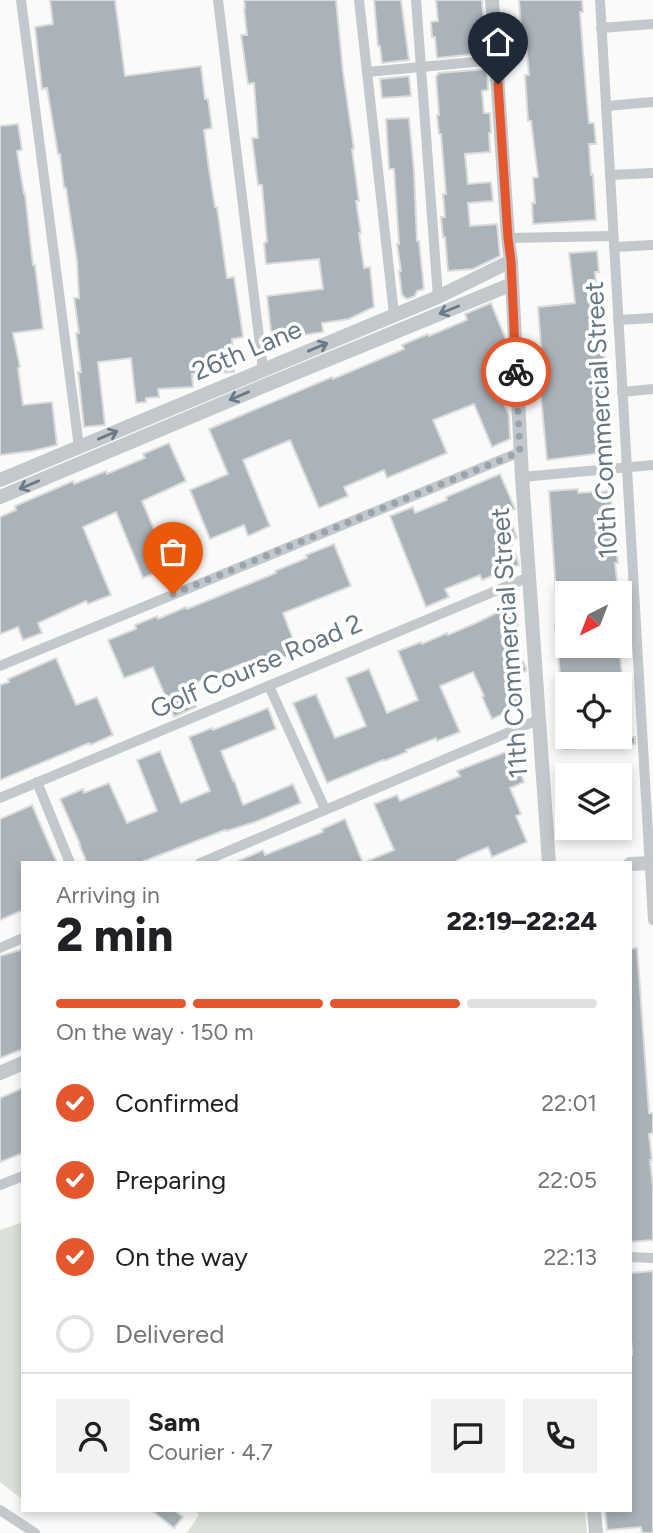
<!DOCTYPE html>
<html lang="en">
<head>
<meta charset="utf-8">
<style>
  body { margin:0; font-family:Figtree,sans-serif; background:#f2f2f2; color:#202124; height:100vh; display:flex; flex-direction:column; font-size:26px; white-space:nowrap }
  * { box-sizing:border-box; margin:0 }
  p { font-size:23px; color:#757577 }
  .icon { flex:none; width:38px; height:38px; fill:none; stroke:currentColor; stroke-width:2; stroke-linecap:round; stroke-linejoin:round }
  .map { position:relative; flex:1; overflow:hidden }
  .panel { position:absolute; left:21px; top:861px; width:611px; height:651px; display:flex; flex-direction:column; background:#fff; border-radius:0px; box-shadow:0 4px 10px #0003 }
  .panel>* { flex:none }
  .needle { width:46px; rotate:222deg }
  .tools { position:absolute; left:555px; top:581px; display:grid; gap:14px }
  .tools a { display:grid; place-items:center; width:77px; height:77px; border-radius:0px; background:#fff; box-shadow:0 4px 10px #0003; font-size:35px }
  .pin { position:absolute; display:grid; place-items:center; width:60px; height:60px; color:#fff; margin:-72px -30px; border-radius:50% 50% 50% 0; rotate:-45deg; box-shadow:0 0 7px #0007 }
  .pin .icon { rotate:45deg }
  .courier { position:absolute; display:grid; place-items:center; width:70px; height:70px; margin:-35px; border:5px solid #e4572e; border-radius:50%; background:#fff; color:#222; box-shadow:0 2px 9px #0007 }
  .summary em { font-style:normal; font-weight:800 }
  .summary div { display:flex; flex-direction:column-reverse }
  .summary { display:flex; align-items:center; justify-content:space-between; height:119px; padding:0 35px }
  h1 { font-size:46px; font-weight:800; line-height:52px }
  .bar { display:grid; grid-template-columns:repeat(4,1fr); gap:10px 7px; align-content:center; height:84px; padding:0 35px }
  .bar i { height:9px; border-radius:5px; background:#e0e0e0 }
  .bar .selected { background:#e4572e }
  .bar p { grid-column:span 4 }
  .line { display:flex; align-items:center; gap:18px; padding:0 35px; border-top:2px solid #e0e0e0 }
  .line div { flex:1 }
  .round { display:grid; place-items:center; flex:none; width:74px; height:74px; border-radius:0px; background:#f2f2f2 }
  ol { padding:0 35px; list-style:none }
  li { display:flex; align-items:center; gap:21px; height:77px }
  li p { margin-inline-start:auto }
  li .icon { padding:7px; border-radius:50%; background:#e4572e; color:#fff; stroke-width:4 }
  li:last-child { color:#757577 }
  li i { width:38px; height:38px; border:4px solid #e0e0e0; border-radius:50% }
  .map>svg:first-child { display:block }
  .green { fill:#dadfd7 }
  .building { fill:#aab3b9; stroke:#dcdcda; stroke-width:2 }
  .lines { fill:none; stroke-linecap:round; stroke-linejoin:round }
  .minor { stroke:#c3c8cc; stroke-width:10 }
  .tertiary { stroke:#c3c8cc; stroke-width:14 }
  .oneway { stroke:#6a7a87 }
  .done { stroke:#99a4ac; stroke-width:7; stroke-dasharray:0 12.6 }
  .route { stroke:#e4572e; stroke-width:9 }
  .labels { text-anchor:middle; dominant-baseline:central; stroke-width:7; stroke-linejoin:round; paint-order:stroke }
  .street-label { font-size:26px; fill:#657683; stroke:#fff }
</style>
</head>
<body>
<div class="map">
<svg width="653" height="1533" viewBox="0 0 653 1533">
  <rect width="100%" height="100%" fill="#fafaf8"/>
  <g class="green">
    <path d="M23,1222V1500L0,1482V1230Z"/>
    <path d="M195,1510H585L587,1533H187L199,1515Z"/>
  </g>
  <g class="building">
    <path d="M50,0H115L125,76L201,66L205,99H208L212,128L204,130L209,169L215,207H217L227,278L234,277L239,309L243,337L232,339L234,372L192,374L193,387L158,389L159,397L146,398V402L136,403L131,358L98,362L105,425L84,427L78,372H81L76,333H79L74,298H79L77,261L66,188H64L60,154H58L47,88L42,89L35,27L53,24Z"/>
    <path d="M244,0H336L343,72L354,149H352L359,201H356L361,233H359L364,268L370,267L374,307L349,319L322,323L323,332L272,340L267,296L323,289L319,259L266,264L264,243L267,242L262,185H258L252,138H258L254,83L248,84L241,35H247L244,8H245Z"/>
    <path d="M374,0H401L409,60L382,63L380,46H378Z"/>
    <path d="M436,0H482L486,53L437,58L435,37H432L431,22L438,21Z"/>
    <path d="M519,0H582L583,12H580L586,90L589,123H594L596,144H589L591,175L593,174L596,220L533,224L532,203H535L533,178L538,177L531,121H528L525,75H529L526,43H522Z"/>
    <path d="M487,69L488,90L482,91L484,113H490L491,133H489L490,152L465,154L468,184L491,182L493,201L468,203L470,226L497,224L500,256L473,269L448,271L445,237H443L441,217H445L443,194H446L441,134H439L437,115H439L436,76L438,75V73Z"/>
    <path d="M409,76L411,96L382,98L380,79Z"/>
    <path d="M409,118L414,171L417,241H419L424,289L417,291L415,296L407,299L402,295L399,271H401L397,244H399L394,169H389L386,119Z"/>
    <path d="M18,124L22,150L17,151L24,194H25L33,265H35L43,329L13,333L20,367L18,368L23,405L52,402L57,445L32,451L0,455V126Z"/>
    <path d="M597,251L599,272H595L598,304L601,303L607,403H603L605,429L600,430L602,453L547,460L540,387H544L538,307L575,303L569,253Z"/>
    <path d="M491,303L505,337L506,351L489,358L503,391L499,392L509,415L510,439L492,447L474,404L433,420L447,453L387,478L384,470L344,487L348,496L319,508L290,440L243,460L270,526L248,536L244,525L210,539L190,490L228,474L209,429L332,377L333,379L404,349L402,345L428,334L429,336L467,320L465,314Z"/>
    <path d="M169,443L186,481L142,501L170,567L143,578L116,512L83,527L111,595L88,604L86,601L38,623L42,633L23,640L18,627L0,634V517L16,510L15,506L73,481L74,484L106,471L107,474L145,458L143,454Z"/>
    <path d="M500,474L515,509L507,512L516,535L517,538L510,540L519,565L482,580L480,575L445,589L449,597L426,607L390,516L413,507L415,513L447,500L446,497Z"/>
    <path d="M578,489V493L610,491L618,563H615L618,589L567,593V650L619,647L622,673H626L627,684H561L555,624H558L549,491Z"/>
    <path d="M334,544L351,586L283,613L298,652L248,672L244,663L188,686L196,707L174,717L153,667L124,678L108,640L136,629L135,625L157,616L158,619L186,607L187,609L276,573L275,571L307,558L306,555Z"/>
    <path d="M515,604L520,644L516,646L526,668V671L519,674L525,690L518,694L522,705L492,719L482,697L484,696L473,672L440,686L460,732L437,741L436,738L406,750L407,752L384,761L383,760L327,783L293,703L316,694L335,738L366,726L346,678L369,669L387,713L418,700L398,651L421,642L422,644L447,633L448,635L476,623Z"/>
    <path d="M56,658L76,705L97,697L113,735L90,745L89,743L0,780V685L9,682L8,679Z"/>
    <path d="M268,708L276,729L221,751L233,781L234,780L243,805L293,784L301,803L255,822L226,831L225,830L139,863H87L79,844H80L60,799L83,789L84,793L109,783L127,823L157,811L137,760L160,751L181,803L210,791L189,737L212,728L213,730Z"/>
    <path d="M565,737H635V744L566,749Z"/>
    <path d="M511,750L524,782L510,788L521,814L516,816L527,842L492,857L488,847L457,860L458,863H363L394,850L374,804L397,795L400,801L460,776L457,771Z"/>
    <path d="M32,805L57,863H23V910L0,920V819Z"/>
    <path d="M345,819L363,863H234L263,850L265,855L323,832L322,829Z"/>
    <path d="M637,948L649,1113H653V1133L649,1134L652,1160H650L653,1187V1240L630,1242V949Z"/>
    <path d="M23,949V1049L0,1058V956Z"/>
    <path d="M23,1088V1153L0,1162V1098Z"/>
    <path d="M653,1271V1533H642L641,1527L607,1530L605,1510H630V1355H632V1353L630,1325V1273Z"/>
    <path d="M151,1510H174L183,1517L174,1528Z"/>
  </g>
  <g class="lines">
    <g class="minor">
      <path d="M21,0L79,447"/>
      <path d="M218,0L263,370"/>
      <path d="M359,0L394,314"/>
      <path d="M416,0L438,297"/>
      <path d="M600,0L653,920"/>
      <path d="M601,28L653,24"/>
      <path d="M367,72L496,60"/>
      <path d="M606,106L653,102"/>
      <path d="M610,175L653,173"/>
      <path d="M508,238L613,236"/>
      <path d="M614,247L653,245"/>
      <path d="M618,320L653,318"/>
      <path d="M622,392L653,389"/>
      <path d="M522,477L653,465"/>
      <path d="M0,666L520,452"/>
      <path d="M269,686L325,809"/>
      <path d="M37,782L70,863"/>
      <path d="M0,798L529,577"/>
      <path d="M200,863L540,719"/>
      <path d="M0,948L23,938"/>
      <path d="M0,1185L23,1176"/>
      <path d="M630,1257L653,1258"/>
      <path d="M0,1510L35,1533"/>
    </g>
    <g class="tertiary">
      <path d="M492,0L508,238L511,261L522,477L549,863"/>
      <path d="M0,480L438,297L511,261"/>
      <path d="M0,497L271,383L512,284"/>
      <path d="M630,864L653,863"/>
      <path d="M0,1073L23,1063"/>
      <path d="M594,1510L596,1533"/>
    </g>
  </g>
  <defs><path id="oneway-shaft" d="M-6 0H5M1.5-3L5.5 0L1.5 3" fill="none" stroke-width="1.6" stroke-linecap="round" stroke-linejoin="round" transform="scale(1.75)"/></defs>
  <g class="oneway">
    <use href="#oneway-shaft" transform="translate(449 310) rotate(158)"/>
    <use href="#oneway-shaft" transform="translate(318 347) rotate(-23)"/>
    <use href="#oneway-shaft" transform="translate(239 396) rotate(157)"/>
    <use href="#oneway-shaft" transform="translate(108 435) rotate(-23)"/>
    <use href="#oneway-shaft" transform="translate(29 485) rotate(157)"/>
  </g>
  <g class="lines">
    <path class="done" d="M173,594L520,452L516,372"/>
    <path class="route" d="M498,84L508,238L511,261L516,372"/>
  </g>
  <g class="labels">
    <g class="street-label">
      <text transform="translate(247 350) rotate(-23)">26th Lane</text>
      <text transform="translate(601 420) rotate(-93)">10th Commercial Street</text>
      <text transform="translate(509 643) rotate(-94)">11th Commercial Street</text>
      <text transform="translate(256 666) rotate(-23)">Golf Course Road 2</text>
    </g>
  </g>
</svg>
<div class="tools">
<a><svg class="needle" viewBox="-14 -14 28 28"><path d="M0-13l5 13h-10z" fill="#e53935"/><path d="M0 13l5-13h-10z" fill="#757577"/></svg></a>
<a><svg class="icon" aria-label="locate" viewBox="0 0 24 24"><circle cx="12" cy="12" r="6"/><path d="M12 2v4M12 18v4M2 12h4M18 12h4"/></svg></a>
<a><svg class="icon" aria-label="layers" viewBox="0 0 24 24"><path d="M12 4l9 5-9 5-9-5zM3 14l9 5 9-5"/></svg></a>
</div>
<div class="pin" style="left:173px;top:594px;background:#ea580c"><svg class="icon" aria-label="bag" viewBox="0 0 24 24"><path d="M5 8h14l-1 12H6zM9 8a3 3 0 0 1 6 0"/></svg></div>
<div class="pin" style="left:498px;top:84px;background:#1f2937"><svg class="icon" aria-label="home" viewBox="0 0 24 24"><path d="M3 11l9-7 9 7M6 9v11h12V9"/></svg></div>
<div class="courier" style="left:516px;top:372px"><svg class="icon" aria-label="bike" viewBox="0 0 24 24"><circle cx="6" cy="16" r="4"/><circle cx="18" cy="16" r="4"/><path d="M6 16l4-8h5l3 8M10 8l3 8H6M13 5h3"/></svg></div>
<section class="panel">
<div class="summary"><div><h1>2 min</h1><p>Arriving in</p></div><em>22:19–22:24</em></div>
<div class="bar"><i class="selected"></i><i class="selected"></i><i class="selected"></i><i></i><p>On the way · 150 m</p></div>
<ol>
<li><svg class="icon" aria-label="check" viewBox="0 0 24 24"><path d="M5 12l5 5 9-10"/></svg>Confirmed<p>22:01</p></li>
<li><svg class="icon" aria-label="check" viewBox="0 0 24 24"><path d="M5 12l5 5 9-10"/></svg>Preparing<p>22:05</p></li>
<li><svg class="icon" aria-label="check" viewBox="0 0 24 24"><path d="M5 12l5 5 9-10"/></svg>On the way<p>22:13</p></li>
<li><i></i>Delivered</li>
</ol>
<div class="line" style="height:126px"><a class="round"><svg class="icon" aria-label="person" viewBox="0 0 24 24"><circle cx="12" cy="8" r="4"/><path d="M4 21q1-7 8-7t8 7"/></svg></a><div><b>Sam</b><p>Courier · 4.7</p></div><a class="round"><svg class="icon" aria-label="chat" viewBox="0 0 24 24"><path d="M4 5h16v11H9l-5 4z"/></svg></a><a class="round"><svg class="icon" aria-label="phone" viewBox="0 0 24 24"><path d="M5 4h4l2 5-3 2q2 4 5 5l2-3 5 2v4C11 20 4 13 5 4z"/></svg></a></div>
</section>
</div>
</body>
</html>
